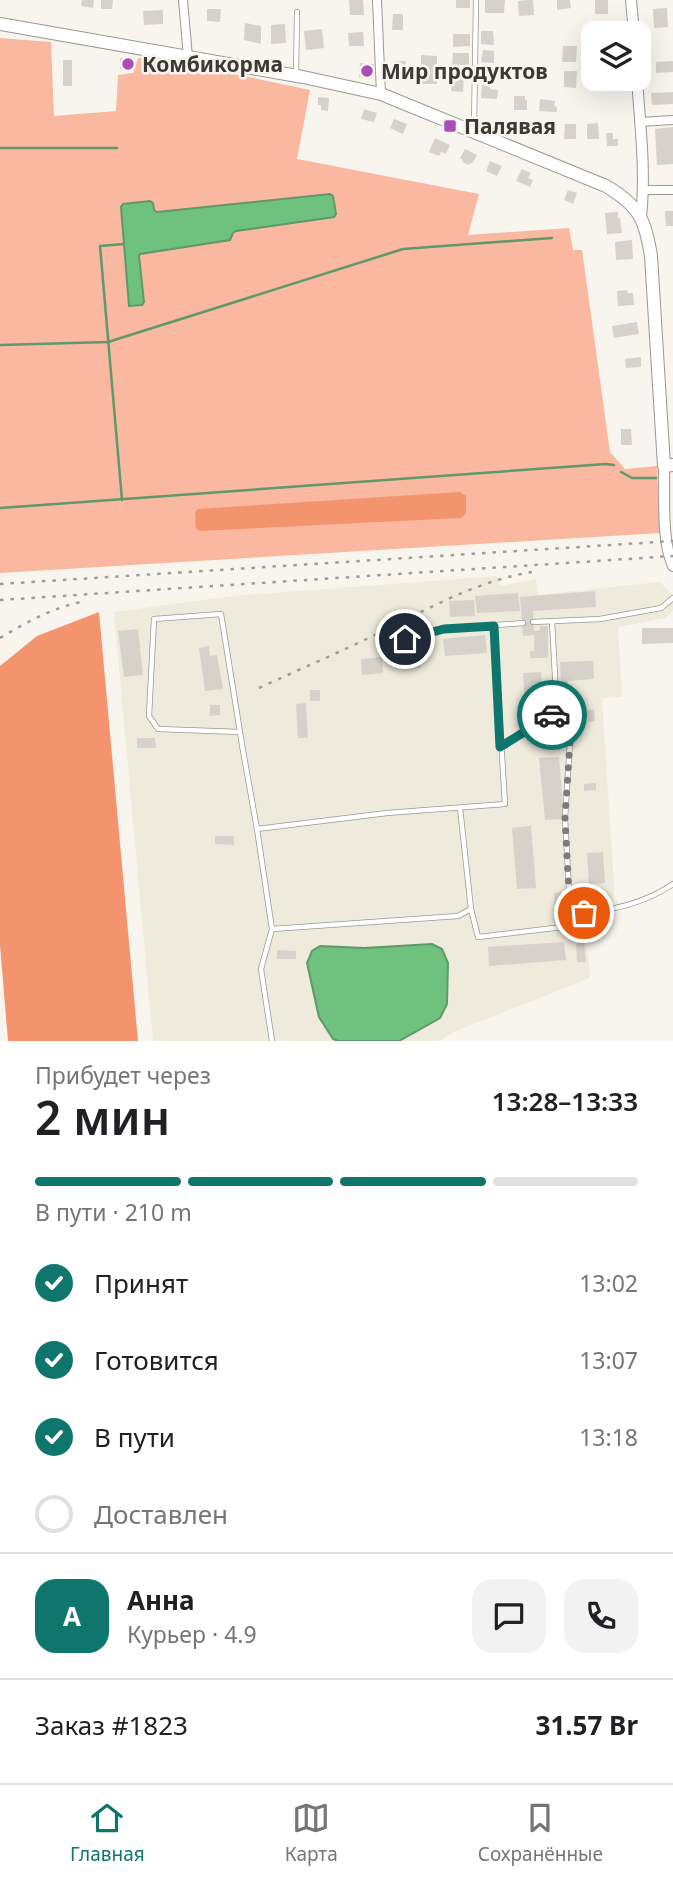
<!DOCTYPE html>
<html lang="ru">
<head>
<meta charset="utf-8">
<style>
  body { margin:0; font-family:"Noto Sans",sans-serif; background:#f2f2f2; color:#202124; height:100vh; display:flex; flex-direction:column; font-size:26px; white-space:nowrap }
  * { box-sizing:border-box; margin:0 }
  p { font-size:23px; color:#757577 }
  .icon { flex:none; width:38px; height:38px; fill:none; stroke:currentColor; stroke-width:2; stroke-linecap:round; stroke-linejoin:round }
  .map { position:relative; height:1041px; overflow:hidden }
  .sheet { display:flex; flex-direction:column; background:#fff; flex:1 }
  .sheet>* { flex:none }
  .tools { position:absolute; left:581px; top:21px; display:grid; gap:14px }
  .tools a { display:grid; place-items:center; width:70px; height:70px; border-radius:14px; background:#fff; box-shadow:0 7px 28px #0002; font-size:35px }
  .pin { position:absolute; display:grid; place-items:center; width:60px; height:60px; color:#fff; margin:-30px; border:4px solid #fff; border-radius:50%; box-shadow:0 2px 7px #0007 }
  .courier { position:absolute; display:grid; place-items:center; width:70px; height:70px; margin:-35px; border:5px solid #0f766e; border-radius:50%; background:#fff; color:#222; box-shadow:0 2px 9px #0007 }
  .summary em { font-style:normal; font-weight:600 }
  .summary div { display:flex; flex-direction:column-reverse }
  .summary { display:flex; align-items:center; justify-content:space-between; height:119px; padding:0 35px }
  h1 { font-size:46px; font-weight:600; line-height:52px }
  .bar { display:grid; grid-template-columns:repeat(4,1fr); gap:10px 7px; align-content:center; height:84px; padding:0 35px }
  .bar i { height:9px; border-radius:5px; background:#e0e0e0 }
  .bar .on { background:#0f766e }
  .bar p { grid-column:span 4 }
  .line { display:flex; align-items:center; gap:18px; padding:0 35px; border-top:2px solid #e0e0e0 }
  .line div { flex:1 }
  .round { display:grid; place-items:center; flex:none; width:74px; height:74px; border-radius:21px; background:#f2f2f2 }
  ol { padding:0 35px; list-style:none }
  li { display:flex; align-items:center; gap:21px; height:77px }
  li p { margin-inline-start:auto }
  li .icon { padding:7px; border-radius:50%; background:#0f766e; color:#fff; stroke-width:4 }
  li:last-child { color:#757577 }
  li i { width:38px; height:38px; border:4px solid #e0e0e0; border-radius:50% }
  .tabs { display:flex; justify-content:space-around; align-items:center; height:98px; border-top:2px solid #e0e0e0; background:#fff; font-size:19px; color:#757577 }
  .tabs a { display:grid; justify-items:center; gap:4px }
  .tabs .on { color:#0f766e }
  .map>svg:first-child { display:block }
  .built { fill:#eeebdc }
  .green { fill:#f9b89f }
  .forest { fill:#f3946f }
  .water { fill:#6fc17e; stroke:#5f9869; stroke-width:2 }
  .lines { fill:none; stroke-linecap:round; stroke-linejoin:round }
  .stream { stroke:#5f9869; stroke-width:2.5 }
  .building { fill:#d6d1cb }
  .lane-casing { stroke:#9a9892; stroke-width:6 }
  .street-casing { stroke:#9a9892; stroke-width:10 }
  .secondary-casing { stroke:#9a9892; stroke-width:12 }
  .primary-casing { stroke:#9a9892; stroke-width:14 }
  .lane { stroke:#fff; stroke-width:4.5 }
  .street { stroke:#fff; stroke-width:8 }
  .secondary { stroke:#fff; stroke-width:10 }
  .primary { stroke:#fff; stroke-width:12 }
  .rail { stroke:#9e9c98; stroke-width:2.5; stroke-dasharray:3.5 7; stroke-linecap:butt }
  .done { stroke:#7c7b77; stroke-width:7; stroke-dasharray:0 12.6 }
  .route { stroke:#0f766e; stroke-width:9 }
  .poi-dot { fill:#aa4db7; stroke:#f7f5ee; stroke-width:2.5 }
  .labels { text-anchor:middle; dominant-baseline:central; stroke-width:5; stroke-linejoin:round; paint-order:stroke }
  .poi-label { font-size:21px; font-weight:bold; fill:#3a3937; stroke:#f7f5ee; text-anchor:start }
</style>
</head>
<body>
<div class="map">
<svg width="673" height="1041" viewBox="0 0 673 1041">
  <rect width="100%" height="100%" fill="#f7f5ee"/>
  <path class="built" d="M497,576L500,586L536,579L538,595L660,582L673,595V611L665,618L618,627L622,697L602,698L614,886L613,900L610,903L584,907L590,978L456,1031L439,1041H153L114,612L233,596Z"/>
  <path class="green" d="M0,38L51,42L54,116L116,111L118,75L133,73L138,58L163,59L310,90L297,159L479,194L468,235L569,228L573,250H582L610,452L625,469L657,466L660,533L0,573Z"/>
  <g class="forest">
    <path d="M460,492L466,496V514L461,518L200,531L196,529L195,512L198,509Z"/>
    <path d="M99,612L138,1041H8L0,945V666L37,636Z"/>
  </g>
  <g class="water">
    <path d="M330,194L333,196L336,214L334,217L236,231L233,233L230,240L140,254L139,256L144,302L142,305L129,306L121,207L123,204L150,201L153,203L154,210L157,212Z"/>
    <path d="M432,944L442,949L448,963L447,1004L440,1018L399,1041H338L333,1039L319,1017L307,963L312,951L320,946L364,948Z"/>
  </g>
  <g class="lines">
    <g class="stream">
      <path d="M0,148H117"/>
      <path d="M0,345L108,342L403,249L552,238"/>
      <path d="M621,472L632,478H656"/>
      <path d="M122,500L100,246L124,244"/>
      <path d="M0,508L606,464L614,465"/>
    </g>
  </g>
  <g class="building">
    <path d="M82,0H94L93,8L81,6Z"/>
    <path d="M101,0H113L112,9H101Z"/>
    <path d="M349,0H363L364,15H350Z"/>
    <rect x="456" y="0" width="14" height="8"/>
    <path d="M485,0H505L504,13H485Z"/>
    <path d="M531,0H533L534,15L519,16L518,1Z"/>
    <path d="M557,0H570L571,8L557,10Z"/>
    <rect x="595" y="0" width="13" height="14"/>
    <path d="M667,8L668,27L654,28L653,9Z"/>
    <path d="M207,9H221L220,22L207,21Z"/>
    <path d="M163,10V24L144,25L143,11Z"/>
    <path d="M393,14H403V30H392Z"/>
    <path d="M245,23L261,26V44L244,40Z"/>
    <path d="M285,24L286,43L271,44V25Z"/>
    <path d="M322,29L324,48L306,50L304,31Z"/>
    <path d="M481,31H493L494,45L481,44Z"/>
    <path d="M363,32L364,46H349L348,33Z"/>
    <path d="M453,34H470V46L453,47Z"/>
    <path d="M563,46H577L576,62H562Z"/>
    <path d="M483,50L494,51V63L481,62Z"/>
    <path d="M453,53H469V65H452Z"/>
    <path d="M421,55L437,56V84H421Z"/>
    <rect x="120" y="58" width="9" height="11"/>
    <rect x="63" y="60" width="9" height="26"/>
    <path d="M395,61H406V76H394Z"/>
    <path d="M673,61V72L656,73V62Z"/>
    <path d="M360,63L374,64L372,78L359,77Z"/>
    <path d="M564,71H577L576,88L564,87Z"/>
    <path d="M451,76H464L463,92L451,91Z"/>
    <path d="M482,85L490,86V89L498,90L497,99L481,98Z"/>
    <path d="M673,92V104L652,105L651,93Z"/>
    <path d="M514,96H525V100H527V110H514Z"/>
    <path d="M318,97L329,98L328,111L321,110V105H318Z"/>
    <path d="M540,99L555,101L554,106L557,107V112L539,111Z"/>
    <path d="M364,109L377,113L374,122L361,119Z"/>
    <path d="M394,119L407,124L403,134L390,128Z"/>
    <path d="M598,123L599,139H587V124Z"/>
    <path d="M565,124H576V139H564Z"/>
    <path d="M673,127V164L657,165L655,129Z"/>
    <path d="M606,133H613V139H618V146H607Z"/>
    <path d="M435,138L450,145L446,154L441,152L439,156L429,152Z"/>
    <path d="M465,149L477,155L472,164L470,163L469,165L462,162L463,160L460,158Z"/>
    <path d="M490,161L502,166L497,176L486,171Z"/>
    <path d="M522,169L531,173L528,178L533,180L530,187L516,181Z"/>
    <path d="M568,190L577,193L573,204L564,200Z"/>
    <path d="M665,211H673V226H666Z"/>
    <path d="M618,212V218H620L622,233L607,234L605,213Z"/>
    <path d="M632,240L633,259L616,260L615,242Z"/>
    <path d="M627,290L628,293H633L634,305L618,306L617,291Z"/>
    <path d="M637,322L639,334L614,338L612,326Z"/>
    <path d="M641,357V367L626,368L625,359Z"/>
    <path d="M621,429H631L632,445H621Z"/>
    <path d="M595,591L596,607L533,611L534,631L540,630V626H548V658H530V651H534V635L523,636L520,597Z"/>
    <path d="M518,593L520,611L477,613L475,596Z"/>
    <path d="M474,600L475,616L450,617L449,601Z"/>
    <path d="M642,628H673V643L642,644Z"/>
    <path d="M138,629L143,675L124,677L118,631Z"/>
    <path d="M485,635L487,653L445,656L443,639Z"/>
    <path d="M209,646L210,656L217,655L223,689L205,691L199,648Z"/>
    <path d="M407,652H415L416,660H420L421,668L409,669Z"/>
    <path d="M382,657L383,673L362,675L361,659Z"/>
    <path d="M593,661L594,679L568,681V685H561L560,662Z"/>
    <path d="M541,672L543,704L525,705L523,673Z"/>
    <rect x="310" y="690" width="10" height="11"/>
    <path d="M306,703L308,738H298L296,704Z"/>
    <path d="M210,705H220V715L210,716Z"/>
    <path d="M594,709L595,721L588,722L587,710Z"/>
    <path d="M137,738H155L156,748H137Z"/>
    <path d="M559,757L564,819L545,820L539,758Z"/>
    <path d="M596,783V790L584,791V784Z"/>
    <path d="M531,826L536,888L517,889L512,828Z"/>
    <path d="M215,836H234V845L215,844Z"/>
    <path d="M603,852L605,883L589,884L587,853Z"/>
    <path d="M561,892L562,904L555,905L554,893Z"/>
    <path d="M564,942L566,960L489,966L488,947Z"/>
    <path d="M584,943L586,962H577L576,944Z"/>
    <path d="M277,950L296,951V959H277Z"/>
  </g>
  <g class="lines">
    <g class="lane-casing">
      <g id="lane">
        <path d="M296,75L297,12"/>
        <path d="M474,129L476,0"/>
        <path d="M533,622L600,619L661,608L673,598"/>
        <path d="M386,644L444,629L523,623"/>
        <path d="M240,732L158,729L149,716L154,619L221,614L240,732L242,745L257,829L387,813L505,804L494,627"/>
        <path d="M500,747L557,713L552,621"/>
        <path d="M257,829L272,929L458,916L471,909L460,808"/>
        <path d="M471,909L478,937L571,926L565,818L570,742L557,713"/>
        <path d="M570,914C606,912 644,904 673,884"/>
        <path d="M272,929L261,969L272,1041"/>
      </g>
    </g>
    <g class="street-casing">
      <g id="street">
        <path d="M183,0L188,57"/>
        <path d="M377,0L381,94"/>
        <path d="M640,122L673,120"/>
        <path d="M644,190H673"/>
      </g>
    </g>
    <g class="secondary-casing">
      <g id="secondary">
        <path d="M631,0L634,33"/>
        <path d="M637,79C640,125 646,171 641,217"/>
        <path d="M664,466C665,495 661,540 673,566"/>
      </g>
    </g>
    <g class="primary-casing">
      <path id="primary" d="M0,24L303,77L381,94L606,186C639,206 645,218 651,256L664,466L673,465"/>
    </g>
    <use href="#lane" class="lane"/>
    <use href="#street" class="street"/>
    <use href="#secondary" class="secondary"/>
    <use href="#primary" class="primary"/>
    <g class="rail">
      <path d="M0,584L673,541"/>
      <path d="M0,600L673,556"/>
      <path d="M0,638C27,622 54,607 85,601"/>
      <path d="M259,688C298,670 338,653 377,634C426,610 476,581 532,572"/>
    </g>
  </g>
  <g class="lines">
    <path class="done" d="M552,715L557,713L570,742L565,818L570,914L584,913"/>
    <path class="route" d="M405,639L444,629L494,626L500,747L552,715"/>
  </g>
  <g class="poi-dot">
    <circle cx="128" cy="64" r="7"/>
    <circle cx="367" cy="71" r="7"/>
    <rect x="443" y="119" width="14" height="14" rx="3.5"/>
  </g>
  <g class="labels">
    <g class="poi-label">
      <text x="142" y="64">Комбикорма</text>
      <text x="381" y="71">Мир продуктов</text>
      <text x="464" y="126">Палявая</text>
    </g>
  </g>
</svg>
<div class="tools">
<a><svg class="icon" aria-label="layers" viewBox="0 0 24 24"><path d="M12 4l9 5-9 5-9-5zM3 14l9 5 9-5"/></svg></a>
</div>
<div class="pin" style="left:584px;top:913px;background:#ea580c"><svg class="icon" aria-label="bag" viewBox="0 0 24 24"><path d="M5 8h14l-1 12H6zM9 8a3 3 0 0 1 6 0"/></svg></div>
<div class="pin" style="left:405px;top:639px;background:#1f2937"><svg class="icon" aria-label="home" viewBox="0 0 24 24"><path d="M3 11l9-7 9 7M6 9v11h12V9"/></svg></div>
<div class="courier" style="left:552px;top:715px"><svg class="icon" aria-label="car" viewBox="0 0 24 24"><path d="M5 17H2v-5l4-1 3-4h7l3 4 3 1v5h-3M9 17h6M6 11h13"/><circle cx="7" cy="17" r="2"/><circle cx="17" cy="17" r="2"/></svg></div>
</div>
<section class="sheet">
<div class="summary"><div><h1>2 мин</h1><p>Прибудет через</p></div><em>13:28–13:33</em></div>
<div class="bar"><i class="on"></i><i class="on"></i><i class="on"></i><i></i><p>В пути · 210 m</p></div>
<ol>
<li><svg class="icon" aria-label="check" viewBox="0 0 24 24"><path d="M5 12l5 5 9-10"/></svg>Принят<p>13:02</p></li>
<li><svg class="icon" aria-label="check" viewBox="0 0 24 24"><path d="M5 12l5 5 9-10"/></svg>Готовится<p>13:07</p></li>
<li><svg class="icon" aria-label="check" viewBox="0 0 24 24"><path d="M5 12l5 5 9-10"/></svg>В пути<p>13:18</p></li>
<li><i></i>Доставлен</li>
</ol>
<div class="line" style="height:126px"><b class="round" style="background:#0f766e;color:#fff">А</b><div><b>Анна</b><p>Курьер · 4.9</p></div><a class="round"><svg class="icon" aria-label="chat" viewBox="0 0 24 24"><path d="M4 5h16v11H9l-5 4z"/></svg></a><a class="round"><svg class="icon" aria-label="phone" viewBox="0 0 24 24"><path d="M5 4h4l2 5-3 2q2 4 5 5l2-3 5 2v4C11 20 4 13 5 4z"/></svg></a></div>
<div class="line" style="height:91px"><div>Заказ #1823</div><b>31.57 Br</b></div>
</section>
<nav class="tabs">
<a class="on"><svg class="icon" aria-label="home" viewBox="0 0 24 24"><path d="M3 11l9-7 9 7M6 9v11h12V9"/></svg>Главная</a>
<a><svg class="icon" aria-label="map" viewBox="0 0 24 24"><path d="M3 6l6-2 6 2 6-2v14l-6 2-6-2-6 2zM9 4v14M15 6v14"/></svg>Карта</a>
<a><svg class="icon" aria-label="saved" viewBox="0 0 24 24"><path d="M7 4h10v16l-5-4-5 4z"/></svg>Сохранённые</a>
</nav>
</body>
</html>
